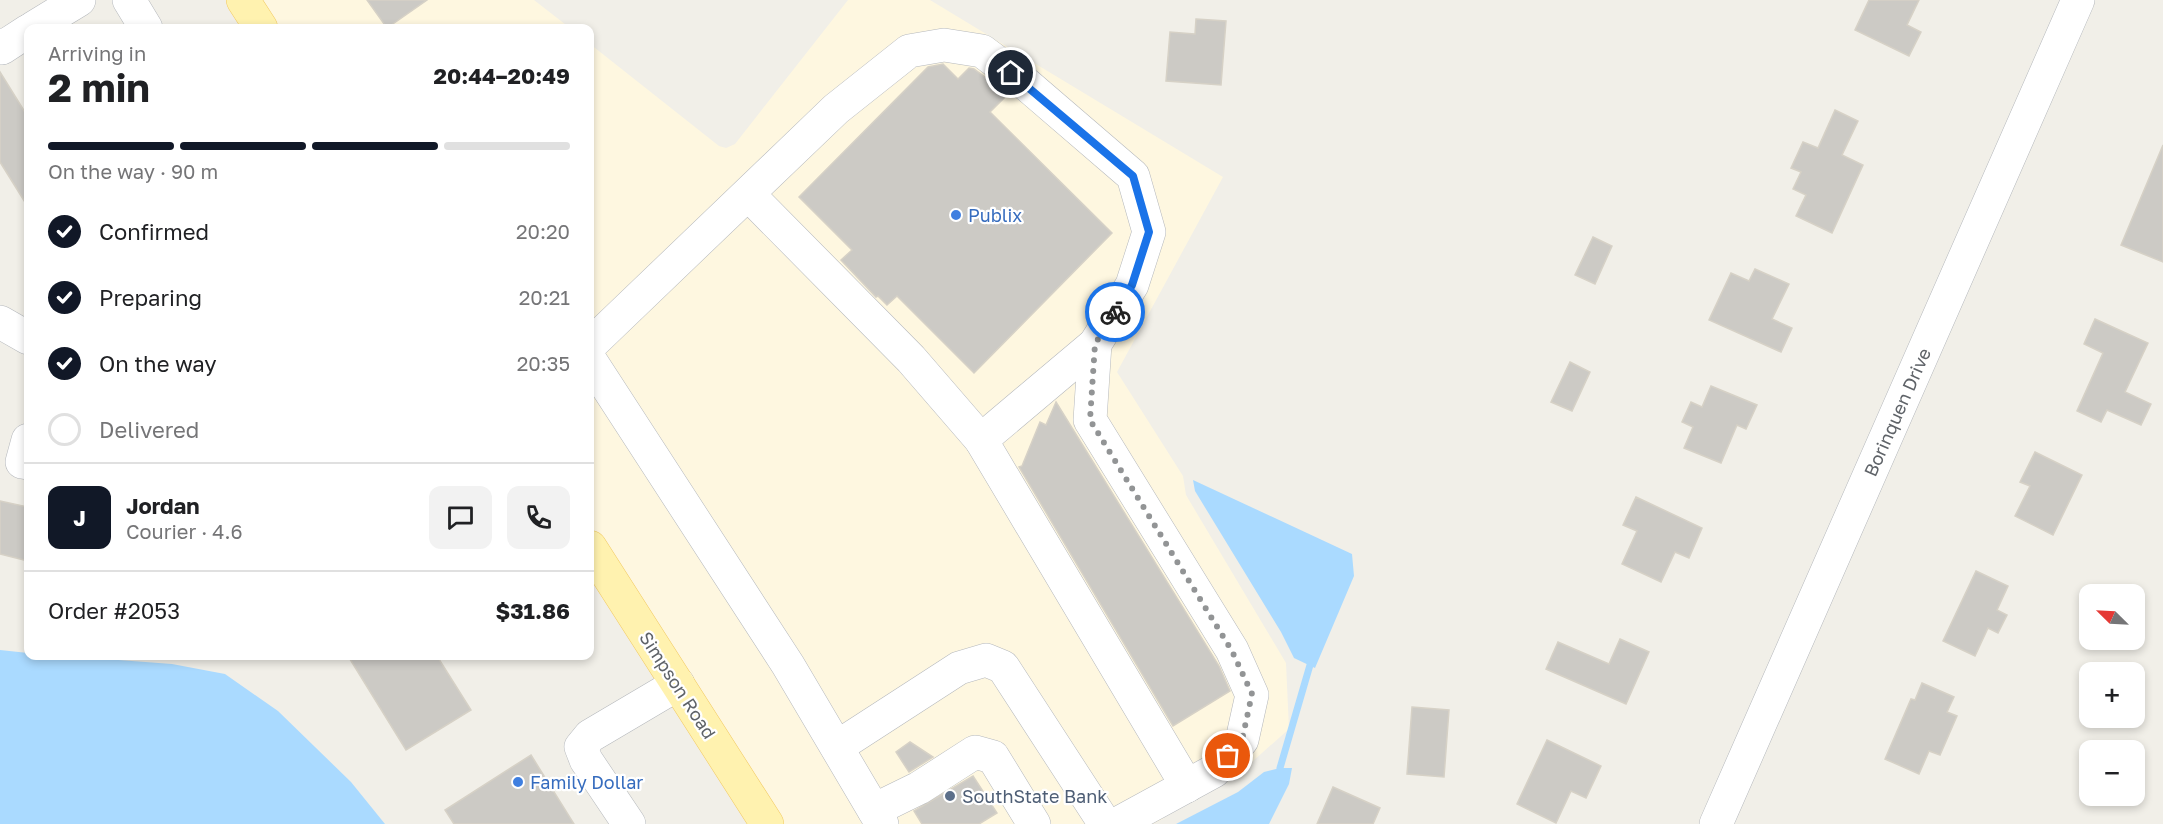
<!DOCTYPE html>
<html lang="en">
<head>
<meta charset="utf-8">
<style>
  body { margin:0; font-family:"Golos Text",sans-serif; background:#f2f2f2; color:#202124; height:100vh; display:flex; flex-direction:column; font-size:22px; white-space:nowrap }
  * { box-sizing:border-box; margin:0 }
  p { font-size:20px; color:#757577 }
  .icon { flex:none; width:33px; height:33px; fill:none; stroke:currentColor; stroke-width:2; stroke-linecap:round; stroke-linejoin:round }
  .map { position:relative; flex:1; overflow:hidden }
  .panel { position:absolute; left:24px; top:24px; width:570px; height:636px; display:flex; flex-direction:column; background:#fff; border-radius:12px; box-shadow:0 3px 9px #0003 }
  .panel>* { flex:none }
  .needle { width:39px; rotate:294deg }
  .controls { position:absolute; left:2079px; top:584px; display:grid; gap:12px }
  .controls a { display:grid; place-items:center; width:66px; height:66px; border-radius:12px; background:#fff; box-shadow:0 3px 9px #0003; font-size:30px }
  .pin { position:absolute; display:grid; place-items:center; width:51px; height:51px; color:#fff; margin:-26px; border:3px solid #fff; border-radius:50%; box-shadow:0 2px 6px #0007 }
  .courier { position:absolute; display:grid; place-items:center; width:60px; height:60px; margin:-30px; border:4px solid #1a73e8; border-radius:50%; background:#fff; color:#222; box-shadow:0 2px 8px #0007 }
  .head em { font-style:normal; font-weight:700 }
  .head div { display:flex; flex-direction:column-reverse }
  .head { display:flex; align-items:center; justify-content:space-between; height:102px; padding:0 24px }
  h1 { font-size:39px; font-weight:700; line-height:45px }
  .bar { display:grid; grid-template-columns:repeat(4,1fr); gap:9px 6px; align-content:center; height:72px; padding:0 24px }
  .bar i { height:8px; border-radius:4px; background:#e0e0e0 }
  .bar .active { background:#111827 }
  .bar p { grid-column:span 4 }
  .line { display:flex; align-items:center; gap:15px; padding:0 24px; border-top:2px solid #e0e0e0 }
  .line div { flex:1 }
  .round { display:grid; place-items:center; flex:none; width:63px; height:63px; border-radius:12px; background:#f2f2f2 }
  ol { padding:0 24px; list-style:none }
  li { display:flex; align-items:center; gap:18px; height:66px }
  li p { margin-inline-start:auto }
  li .icon { padding:6px; border-radius:50%; background:#111827; color:#fff; stroke-width:4 }
  li:last-child { color:#757577 }
  li i { width:33px; height:33px; border:3px solid #e0e0e0; border-radius:50% }
  .map>svg:first-child { display:block }
  .commercial { fill:#fef7e0 }
  .water { fill:#aadaff }
  .lines { fill:none; stroke-linecap:round; stroke-linejoin:round }
  .stream { stroke:#aadaff; stroke-width:7 }
  .building { fill:#cccac5; stroke:#d6d1c6; stroke-width:1.5 }
  .minor-casing { stroke:#b5b8bc; stroke-width:34 }
  .major-casing { stroke:#f2c960; stroke-width:34 }
  .minor { stroke:#fff; stroke-width:33 }
  .major { stroke:#fff2af; stroke-width:33 }
  .done { stroke:#929495; stroke-width:6; stroke-dasharray:0 10.8 }
  .route { stroke:#1a73e8; stroke-width:8 }
  .shop-dot { fill:#3f7fe0; stroke:#fff; stroke-width:2 }
  .service-dot { fill:#5c6f8a; stroke:#fff; stroke-width:2 }
  .labels { text-anchor:middle; dominant-baseline:central; stroke-width:4.5; stroke-linejoin:round; paint-order:stroke }
  .shop-label { font-size:18px; fill:#366cbe; stroke:#fff; text-anchor:start }
  .street-label { font-size:18px; fill:#5f6368; stroke:#fff }
  .service-label { font-size:18px; fill:#4e5e75; stroke:#fff; text-anchor:start }
</style>
</head>
<body>
<div class="map">
<svg width="2163" height="824" viewBox="0 0 2163 824">
  <rect width="100%" height="100%" fill="#f1efe8"/>
  <g class="commercial">
    <path d="M260,0H534L570,28H278Z"/>
    <path d="M848,0H930L1223,177L1117,372L1183,476L1186,495L1286,663L1289,729L1244,769L1169,811L1163,819L1153,824H782L590,524V44L719,146L726,148L735,144Z"/>
  </g>
  <g class="water">
    <path d="M1193,480L1352,554L1354,576L1315,668L1294,658L1281,632L1195,491Z"/>
    <path d="M0,650L28,653V656H65L172,664L225,674L278,711L351,782L385,824H0Z"/>
    <path d="M1280,768H1292L1289,784L1269,824H1176L1238,792L1264,772Z"/>
  </g>
  <g class="lines">
    <path class="stream" d="M1280,768L1310,665"/>
  </g>
  <g class="building">
    <path d="M367,0H427L387,28Z"/>
    <path d="M1869,0H1919L1907,25L1921,32L1909,56L1855,30Z"/>
    <path d="M1196,19L1226,21L1221,85L1166,81L1170,32L1195,34Z"/>
    <path d="M943,64L958,79L969,68L974,69L1008,94L990,112L1112,233L974,373L897,296L887,305L878,296L876,297L841,260L852,250L799,197L928,67Z"/>
    <path d="M0,72L28,117V207L0,162Z"/>
    <path d="M1835,110L1858,121L1842,155L1863,165L1832,233L1796,216L1806,195L1793,189L1801,172L1791,168L1803,142L1818,148Z"/>
    <path d="M2163,145V262L2121,245Z"/>
    <path d="M1593,237L1612,246L1595,284L1575,275Z"/>
    <path d="M1755,269L1789,284L1772,319L1792,328L1781,352L1709,320L1731,273L1749,281Z"/>
    <path d="M2095,319L2148,343L2125,392L2151,404L2141,425L2107,410L2101,422L2077,411L2103,353L2084,344Z"/>
    <path d="M1570,362L1590,372L1572,411L1551,402Z"/>
    <path d="M1711,386L1757,405L1746,429L1737,425L1721,463L1684,448L1693,427L1682,422L1691,402L1702,407Z"/>
    <path d="M1056,402L1219,666L1230,691L1173,726L1019,467L1022,466L1040,422L1046,425Z"/>
    <path d="M2035,452L2082,475L2053,535L2015,516L2030,486L2020,482Z"/>
    <path d="M1636,497L1702,528L1689,558L1675,552L1661,582L1622,564L1637,531L1623,525Z"/>
    <path d="M0,501L28,507V561L0,554Z"/>
    <path d="M1976,571L2008,586L1997,610L2007,615L1998,633L1988,628L1975,656L1943,641Z"/>
    <path d="M1620,639L1649,652L1626,704L1546,669L1558,642L1609,664Z"/>
    <path d="M348,656H437L471,710L406,750Z"/>
    <path d="M1922,683L1954,697L1947,712L1957,716L1940,755L1929,751L1919,774L1885,759L1911,699L1915,700Z"/>
    <path d="M1412,707L1449,710L1444,777L1407,774Z"/>
    <path d="M1547,740L1601,766L1586,798L1571,791L1556,823L1517,804Z"/>
    <path d="M910,742L933,757L909,772L896,752Z"/>
    <path d="M531,755L574,824H454L445,810Z"/>
    <path d="M973,776L997,813L979,824H922L914,811Z"/>
    <path d="M1333,787L1380,808L1373,824H1317Z"/>
  </g>
  <g class="lines">
    <g class="minor-casing">
      <g id="minor">
        <path d="M129,0L146,28"/>
        <path d="M33,28L79,0"/>
        <path d="M0,45L2,48L28,31"/>
        <path d="M748,194L911,359L981,440L1187,786"/>
        <path d="M0,322L28,338"/>
        <path d="M590,345L836,109L909,51L944,45L982,51L1026,84L1133,176L1149,232L1132,285L1095,344L1090,420L1232,650L1252,695L1242,740L1214,771L1117,824"/>
        <path d="M590,360L788,665L882,824"/>
        <path d="M28,440L22,462L28,463"/>
        <path d="M981,440L1095,344"/>
        <path d="M837,747L959,668L986,660L1003,667L1105,824"/>
        <path d="M874,810L919,788L975,752L993,757L1034,824"/>
        <path d="M629,824L586,760L581,747L590,736L678,684"/>
        <path d="M1716,824L2078,0"/>
      </g>
    </g>
    <g class="major-casing">
      <g id="major">
        <path d="M243,0L261,28"/>
        <path d="M590,547L767,824"/>
      </g>
    </g>
    <use href="#minor" class="minor"/>
    <use href="#major" class="major"/>
  </g>
  <g class="lines">
    <path class="done" d="M1115,312L1095,344L1090,420L1232,651L1252,694L1242,740L1228,756"/>
    <path class="route" d="M1011,73L1133,176L1149,232L1132,285L1115,312"/>
  </g>
  <g class="shop-dot">
    <circle cx="956" cy="215" r="6"/>
    <circle cx="518" cy="782" r="6"/>
  </g>
  <circle class="service-dot" cx="950" cy="796" r="6"/>
  <g class="labels">
    <g class="shop-label">
      <text x="968" y="215">Publix</text>
      <text x="530" y="782">Family Dollar</text>
    </g>
    <g class="street-label">
      <text transform="translate(1897 412) rotate(-66)">Borinquen Drive</text>
      <text transform="translate(678 685) rotate(57)">Simpson Road</text>
    </g>
    <g class="service-label">
      <text x="962" y="796">SouthState Bank</text>
    </g>
  </g>
</svg>
<div class="controls">
<a><svg class="needle" viewBox="-14 -14 28 28"><path d="M0-13l5 13h-10z" fill="#e53935"/><path d="M0 13l5-13h-10z" fill="#757577"/></svg></a>
<a>+</a>
<a>−</a>
</div>
<div class="pin" style="left:1228px;top:756px;background:#ea580c"><svg class="icon" aria-label="bag" viewBox="0 0 24 24"><path d="M5 8h14l-1 12H6zM9 8a3 3 0 0 1 6 0"/></svg></div>
<div class="pin" style="left:1011px;top:73px;background:#1f2937"><svg class="icon" aria-label="home" viewBox="0 0 24 24"><path d="M3 11l9-7 9 7M6 9v11h12V9"/></svg></div>
<div class="courier" style="left:1115px;top:312px"><svg class="icon" aria-label="bike" viewBox="0 0 24 24"><circle cx="6" cy="16" r="4"/><circle cx="18" cy="16" r="4"/><path d="M6 16l4-8h5l3 8M10 8l3 8H6M13 5h3"/></svg></div>
<section class="panel">
<div class="head"><div><h1>2 min</h1><p>Arriving in</p></div><em>20:44–20:49</em></div>
<div class="bar"><i class="active"></i><i class="active"></i><i class="active"></i><i></i><p>On the way · 90 m</p></div>
<ol>
<li><svg class="icon" aria-label="check" viewBox="0 0 24 24"><path d="M5 12l5 5 9-10"/></svg>Confirmed<p>20:20</p></li>
<li><svg class="icon" aria-label="check" viewBox="0 0 24 24"><path d="M5 12l5 5 9-10"/></svg>Preparing<p>20:21</p></li>
<li><svg class="icon" aria-label="check" viewBox="0 0 24 24"><path d="M5 12l5 5 9-10"/></svg>On the way<p>20:35</p></li>
<li><i></i>Delivered</li>
</ol>
<div class="line" style="height:108px"><b class="round" style="background:#111827;color:#fff">J</b><div><b>Jordan</b><p>Courier · 4.6</p></div><a class="round"><svg class="icon" aria-label="chat" viewBox="0 0 24 24"><path d="M4 5h16v11H9l-5 4z"/></svg></a><a class="round"><svg class="icon" aria-label="phone" viewBox="0 0 24 24"><path d="M5 4h4l2 5-3 2q2 4 5 5l2-3 5 2v4C11 20 4 13 5 4z"/></svg></a></div>
<div class="line" style="height:78px"><div>Order #2053</div><b>$31.86</b></div>
</section>
</div>
</body>
</html>
